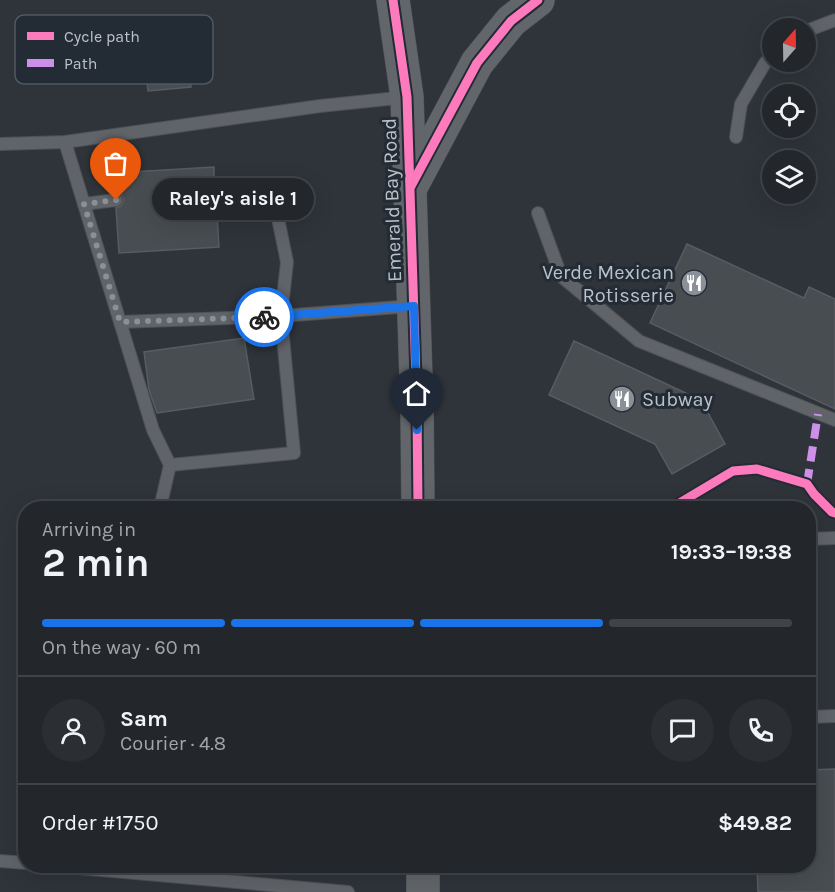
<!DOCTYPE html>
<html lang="en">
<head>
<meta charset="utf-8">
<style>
  body { margin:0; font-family:Karla,sans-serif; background:#2b2f34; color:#f1f3f6; height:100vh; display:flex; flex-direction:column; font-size:22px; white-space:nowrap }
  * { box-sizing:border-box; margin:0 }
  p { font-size:20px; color:#a3a5a9 }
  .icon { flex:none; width:33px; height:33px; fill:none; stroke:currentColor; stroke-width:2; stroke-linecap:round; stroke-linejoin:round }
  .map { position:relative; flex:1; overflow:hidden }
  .side { position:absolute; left:18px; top:501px; width:798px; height:372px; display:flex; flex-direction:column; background:#23272c; border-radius:24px; box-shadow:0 6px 24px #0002,0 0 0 2px #404448 }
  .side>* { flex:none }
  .needle { width:39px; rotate:20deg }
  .controls { position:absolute; left:762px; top:18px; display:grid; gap:12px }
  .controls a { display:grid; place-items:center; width:54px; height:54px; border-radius:50%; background:#23272c; box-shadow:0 6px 24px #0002,0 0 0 2px #404448; font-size:30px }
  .pin { position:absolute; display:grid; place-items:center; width:51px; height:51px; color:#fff; margin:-62px -26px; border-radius:50% 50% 50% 0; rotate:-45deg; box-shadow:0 0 6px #0007 }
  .pin .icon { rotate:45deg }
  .courier { position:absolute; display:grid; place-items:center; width:60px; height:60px; margin:-30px; border:4px solid #1a73e8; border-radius:50%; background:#fff; color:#222; box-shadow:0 2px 8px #0007 }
  .bubble { position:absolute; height:42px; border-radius:21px; background:#23272c; box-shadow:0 6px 24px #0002,0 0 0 2px #404448; font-size:20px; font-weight:700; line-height:42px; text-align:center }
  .summary em { font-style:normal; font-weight:700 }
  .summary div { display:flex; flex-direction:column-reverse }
  .summary { display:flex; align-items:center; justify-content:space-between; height:102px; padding:0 24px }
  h1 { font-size:39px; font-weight:700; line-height:45px }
  .bar { display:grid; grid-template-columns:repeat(4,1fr); gap:9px 6px; align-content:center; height:72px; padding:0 24px }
  .bar i { height:8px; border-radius:4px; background:#404448 }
  .bar .active { background:#1a73e8 }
  .bar p { grid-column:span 4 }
  .line { display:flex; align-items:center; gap:15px; padding:0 24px; border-top:2px solid #404448 }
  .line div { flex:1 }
  .round { display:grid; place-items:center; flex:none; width:63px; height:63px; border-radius:32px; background:#2b2f34 }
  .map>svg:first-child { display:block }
  .building { fill:#484d52; stroke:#585c62; stroke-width:1.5 }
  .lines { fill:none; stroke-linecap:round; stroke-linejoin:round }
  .service-casing { stroke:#4d5055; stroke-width:14 }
  .trunk-casing { stroke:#4c5156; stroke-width:34 }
  .service { stroke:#606368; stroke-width:12 }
  .trunk { stroke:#62666a; stroke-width:33 }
  .quiet { stroke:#ce8fe9; stroke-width:8; stroke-dasharray:15 8; stroke-linecap:butt }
  .cycleway-casing { stroke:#232b35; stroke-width:13 }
  .cycleway { stroke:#fd7abc; stroke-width:9 }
  .done { stroke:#8a9098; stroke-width:6; stroke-dasharray:0 10.8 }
  .route { stroke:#1a73e8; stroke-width:8 }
  .labels { text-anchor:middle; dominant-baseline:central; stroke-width:6; stroke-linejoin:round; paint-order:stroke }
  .street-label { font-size:20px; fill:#bbc1ca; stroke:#232b35 }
  .poi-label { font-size:20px; fill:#bbc1ca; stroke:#232b35; text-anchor:end }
  .key { fill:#232b35; stroke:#515862; stroke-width:1.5 }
  .key-label { font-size:16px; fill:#bbc1ca }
</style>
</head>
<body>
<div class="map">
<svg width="835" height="892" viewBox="0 0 835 892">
  <rect width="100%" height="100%" fill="#2f343a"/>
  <g class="building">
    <path d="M186,37L191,87L148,91L143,42Z"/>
    <path d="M214,167V181L208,185L207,190L211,196L216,197L219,247L119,253L116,208L121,206L124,200L122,195L115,192L114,173Z"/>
    <path d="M687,244L804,298L809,287L835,299V409L650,323Z"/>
    <path d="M244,338L254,399L157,413L149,390L144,352Z"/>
    <path d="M574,341L701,400L725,444L672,474L655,444L549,395Z"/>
    <path d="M835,769V892H758L757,866H808V770Z"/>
  </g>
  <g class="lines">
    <g class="service-casing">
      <g id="service">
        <path d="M806,31L835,20"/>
        <path d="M736,137L741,104L765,63L772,56"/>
        <path d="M65,142L120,322"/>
        <path d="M0,144L65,142L320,106L407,97"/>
        <path d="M215,189L256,187L275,204L287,262L281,316L294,453L170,465L153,430L120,322L281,316L412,306"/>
        <path d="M84,204L116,200"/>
        <path d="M538,213L561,276L639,341L835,420"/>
        <path d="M160,508L170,465"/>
        <path d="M808,539L835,538"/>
        <path d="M808,717L835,716"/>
        <path d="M0,861L26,863"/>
        <path d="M56,866L348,892"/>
      </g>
    </g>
    <g class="trunk-casing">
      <g id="trunk">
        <path d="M393,0L407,97L417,410L418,508"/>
        <path d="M411,187L477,63L511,21L538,0"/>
        <path d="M423,866V892"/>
      </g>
    </g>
    <use href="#service" class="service"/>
    <use href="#trunk" class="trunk"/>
    <path class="quiet" d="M807,484L818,414"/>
    <g class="cycleway-casing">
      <g id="cycleway">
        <path d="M393,0L407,97L417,410L418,508"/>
        <path d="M411,186L477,63L511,21L538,0"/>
        <path d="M671,508L733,471L757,469L807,484L814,494L832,512L835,513"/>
      </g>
    </g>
    <use href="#cycleway" class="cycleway"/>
  </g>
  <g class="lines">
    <path class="done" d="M116,200L84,204L120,322L264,317"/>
    <path class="route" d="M264,317L414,306L417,430"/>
  </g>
  <defs>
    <g id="restaurant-disc" transform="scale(1.35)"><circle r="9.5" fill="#8a9098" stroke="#232b35"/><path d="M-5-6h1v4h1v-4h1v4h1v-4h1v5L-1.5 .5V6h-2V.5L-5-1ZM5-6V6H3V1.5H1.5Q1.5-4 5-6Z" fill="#fff"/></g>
  </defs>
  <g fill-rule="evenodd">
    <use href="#restaurant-disc" x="694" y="283"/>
    <use href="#restaurant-disc" x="622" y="399"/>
  </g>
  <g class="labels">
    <g class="street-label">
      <text transform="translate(392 200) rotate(-92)">Emerald Bay Road</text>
    </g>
    <g class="poi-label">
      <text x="674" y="272">Verde Mexican<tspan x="674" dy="23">Rotisserie</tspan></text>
      <text x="642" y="399" text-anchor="start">Subway</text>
    </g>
  </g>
  <rect x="15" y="15" width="198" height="69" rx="9" class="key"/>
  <rect x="27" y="32" width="27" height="8" fill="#fd7abc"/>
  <rect x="27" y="59" width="27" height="8" fill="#ce8fe9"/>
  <g class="key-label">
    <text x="64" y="42">Cycle path</text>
    <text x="64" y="69">Path</text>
  </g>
</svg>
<div class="controls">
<a><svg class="needle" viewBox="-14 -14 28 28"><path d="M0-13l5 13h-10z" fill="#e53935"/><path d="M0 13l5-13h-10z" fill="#a3a5a9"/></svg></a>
<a><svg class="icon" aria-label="locate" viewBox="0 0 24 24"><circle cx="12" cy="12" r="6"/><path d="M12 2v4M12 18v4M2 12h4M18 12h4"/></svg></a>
<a><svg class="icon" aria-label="layers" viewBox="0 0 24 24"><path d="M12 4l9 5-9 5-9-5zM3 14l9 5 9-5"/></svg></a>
</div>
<div class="pin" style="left:116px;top:200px;background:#ea580c"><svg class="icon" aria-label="bag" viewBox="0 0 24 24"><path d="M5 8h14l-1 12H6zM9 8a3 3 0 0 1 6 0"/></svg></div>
<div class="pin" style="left:417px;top:430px;background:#1f2937"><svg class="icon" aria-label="home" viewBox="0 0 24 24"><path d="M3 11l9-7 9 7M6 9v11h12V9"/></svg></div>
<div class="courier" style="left:264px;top:317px"><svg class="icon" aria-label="bike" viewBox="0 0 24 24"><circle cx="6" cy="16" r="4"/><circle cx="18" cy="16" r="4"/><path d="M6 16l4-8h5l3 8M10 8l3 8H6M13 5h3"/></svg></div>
<div class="bubble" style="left:152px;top:178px;width:162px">Raley's aisle 1</div>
<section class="side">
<div class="summary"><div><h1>2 min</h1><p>Arriving in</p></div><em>19:33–19:38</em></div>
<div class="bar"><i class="active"></i><i class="active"></i><i class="active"></i><i></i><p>On the way · 60 m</p></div>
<div class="line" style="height:108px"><a class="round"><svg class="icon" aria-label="person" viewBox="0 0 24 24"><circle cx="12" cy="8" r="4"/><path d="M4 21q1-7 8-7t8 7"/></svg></a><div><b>Sam</b><p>Courier · 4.8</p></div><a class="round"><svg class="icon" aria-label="chat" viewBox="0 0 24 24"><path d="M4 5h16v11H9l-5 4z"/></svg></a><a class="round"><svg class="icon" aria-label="phone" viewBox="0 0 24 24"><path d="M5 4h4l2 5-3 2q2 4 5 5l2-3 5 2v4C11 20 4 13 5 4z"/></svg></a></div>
<div class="line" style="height:78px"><div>Order #1750</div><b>$49.82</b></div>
</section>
</div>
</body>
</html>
